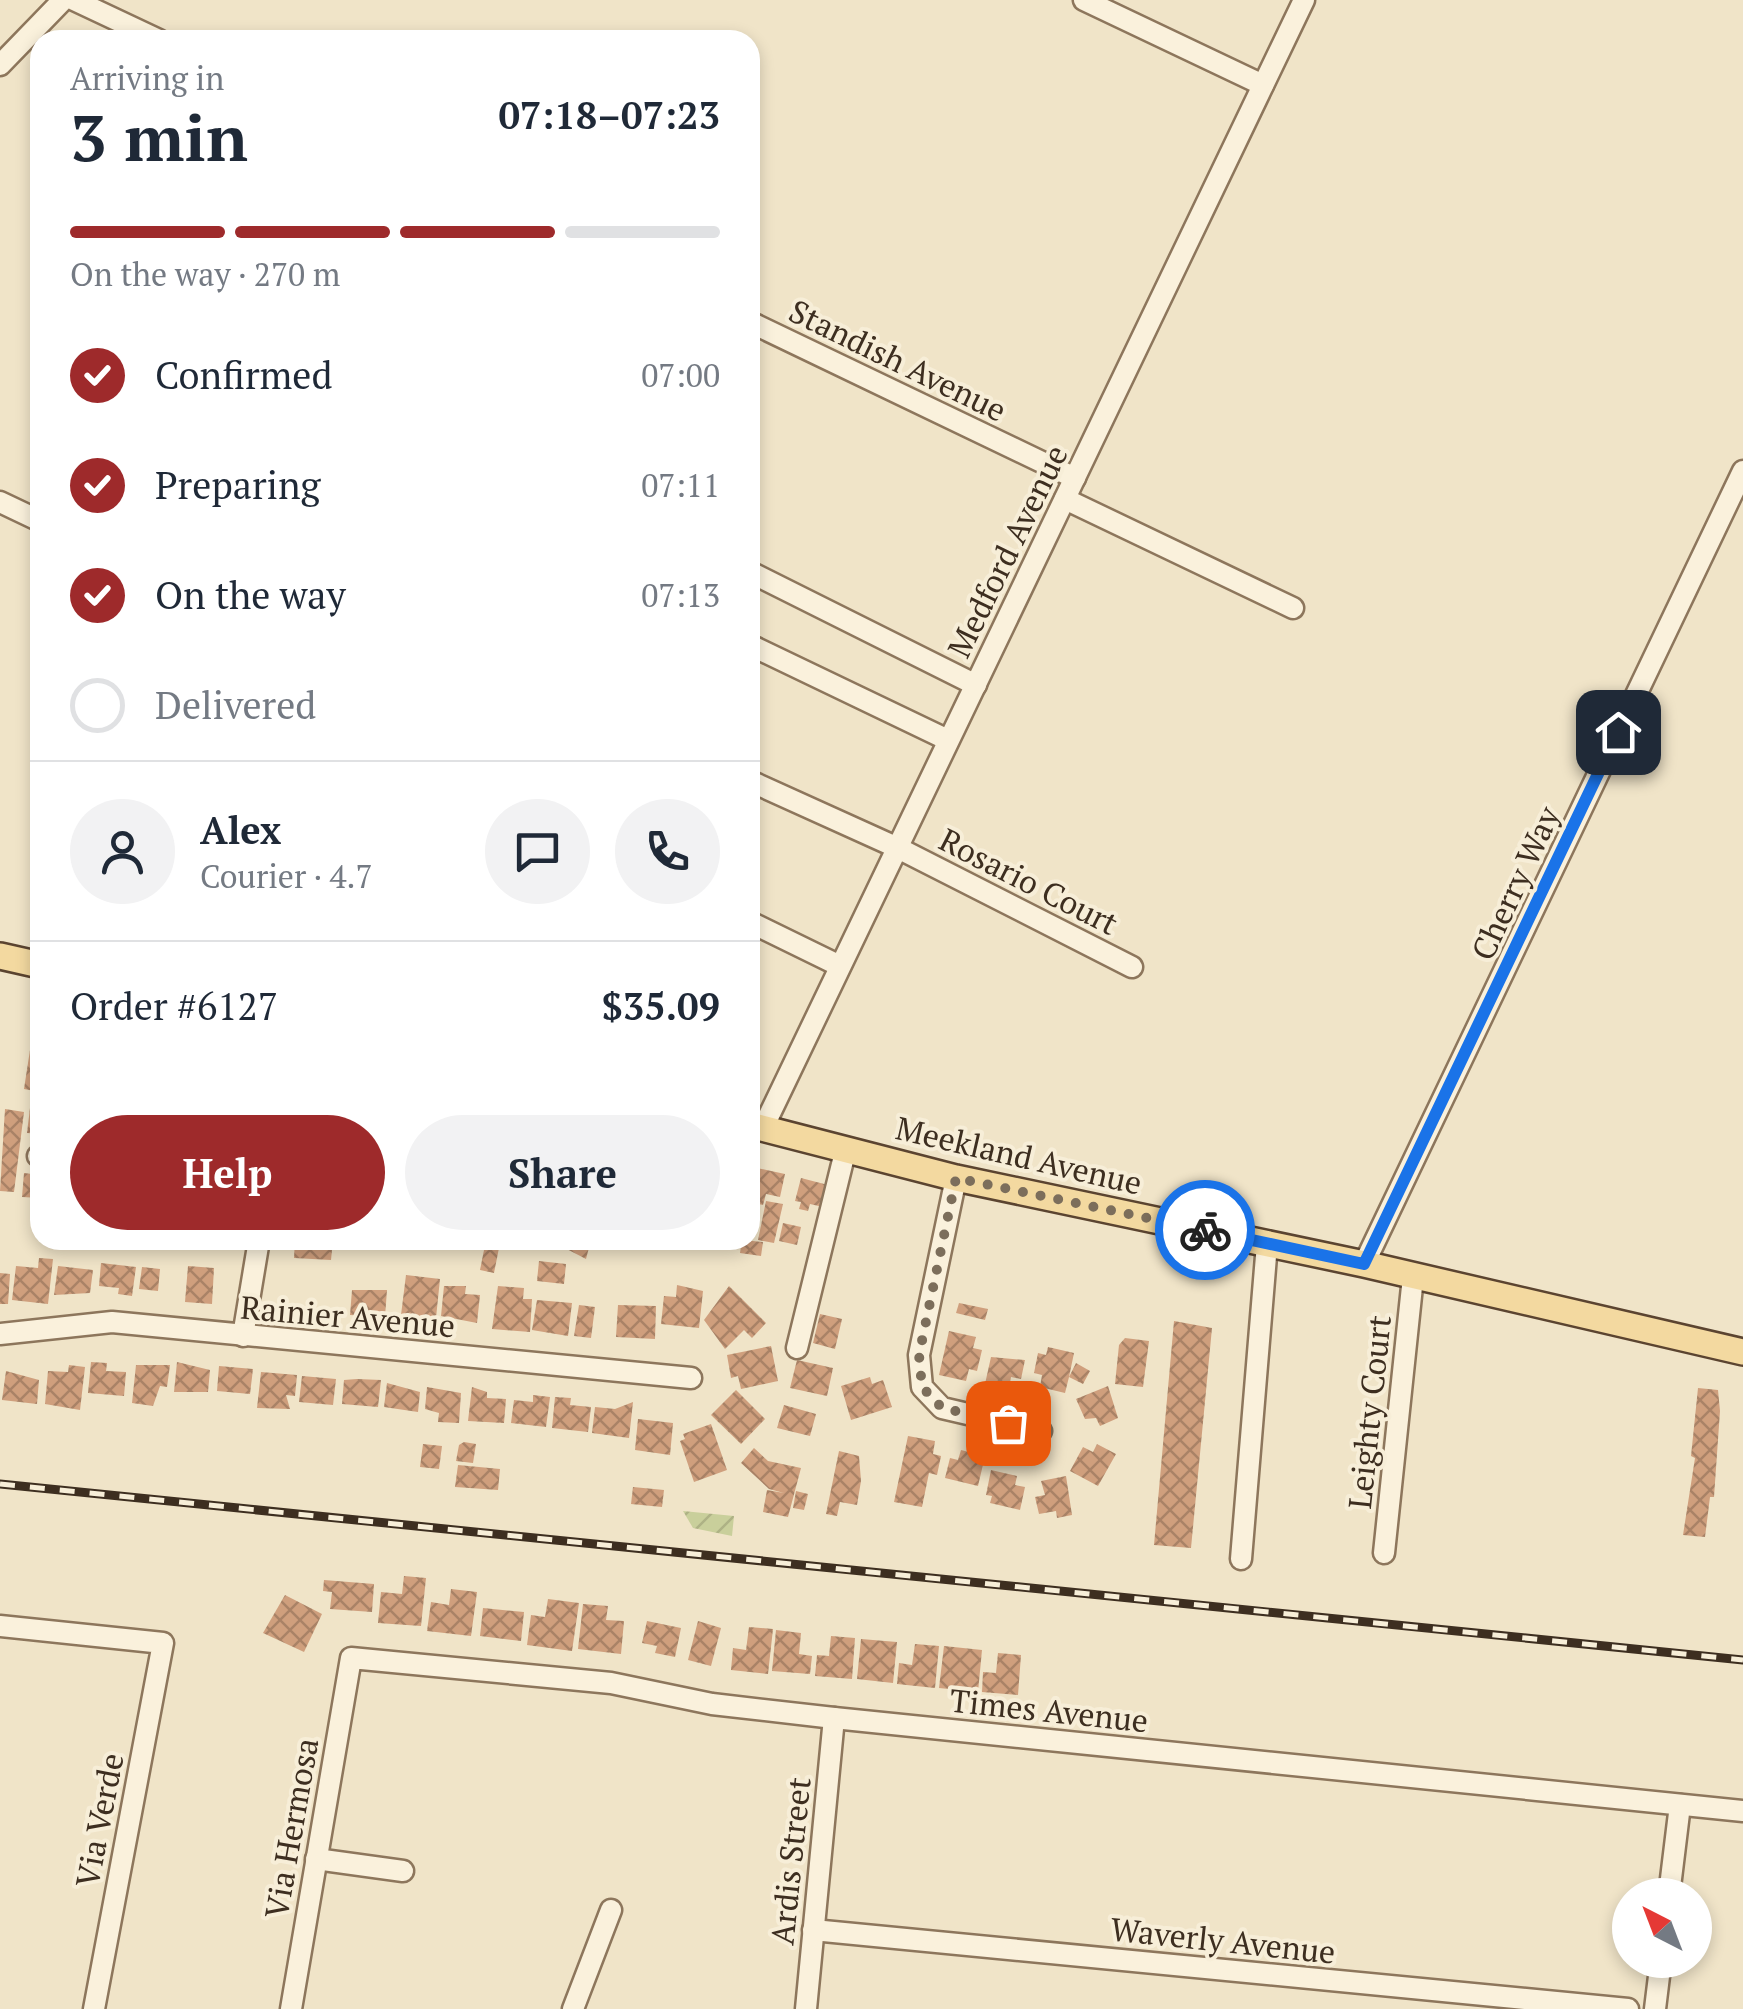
<!DOCTYPE html>
<html lang="en">
<head>
<meta charset="utf-8">
<style>
  body { margin:0; font-family:"PT Serif",serif; background:#f2f2f3; color:#1f2937; height:100vh; display:flex; flex-direction:column; font-size:38px; white-space:nowrap }
  * { box-sizing:border-box; margin:0 }
  p { font-size:32px; color:#747a83 }
  .icon { flex:none; width:55px; height:55px; fill:none; stroke:currentColor; stroke-width:2; stroke-linecap:round; stroke-linejoin:round }
  .map { position:relative; flex:1; overflow:hidden }
  .drawer { position:absolute; left:30px; top:30px; width:730px; height:1220px; display:flex; flex-direction:column; background:#fff; border-radius:30px; box-shadow:0 5px 15px #0003 }
  .drawer>* { flex:none }
  .needle { width:65px; rotate:318deg }
  .tools { position:absolute; left:1612px; top:1878px; display:grid; gap:20px }
  .tools a { display:grid; place-items:center; width:100px; height:100px; border-radius:50%; background:#fff; box-shadow:0 5px 15px #0003; font-size:50px }
  .pin { position:absolute; display:grid; place-items:center; width:85px; height:85px; color:#fff; margin:-42px; border-radius:20px; box-shadow:0 5px 15px #0006 }
  .courier { position:absolute; display:grid; place-items:center; width:100px; height:100px; margin:-50px; border:8px solid #1a73e8; border-radius:50%; background:#fff; color:#222; box-shadow:0 2px 12px #0007 }
  .head em { font-style:normal; font-weight:800 }
  .head div { display:flex; flex-direction:column-reverse }
  .head { display:flex; align-items:center; justify-content:space-between; height:170px; padding:0 40px }
  h1 { font-size:65px; font-weight:800; line-height:75px }
  .bar { display:grid; grid-template-columns:repeat(4,1fr); gap:15px 10px; align-content:center; height:120px; padding:0 40px }
  .bar i { height:12px; border-radius:8px; background:#e0e1e3 }
  .bar .on { background:#9e2a2b }
  .bar p { grid-column:span 4 }
  .line { display:flex; align-items:center; gap:25px; padding:0 40px; border-top:2px solid #e0e1e3 }
  .line div { flex:1 }
  .round { display:grid; place-items:center; flex:none; width:105px; height:105px; border-radius:52px; background:#f2f2f3 }
  ol { padding:0 40px; list-style:none }
  li { display:flex; align-items:center; gap:30px; height:110px }
  li p { margin-inline-start:auto }
  li .icon { padding:10px; border-radius:50%; background:#9e2a2b; color:#fff; stroke-width:4 }
  li:last-child { color:#747a83 }
  li i { width:55px; height:55px; border:5px solid #e0e1e3; border-radius:50% }
  .button { display:flex; gap:20px; margin-top:auto; padding:20px 40px }
  .button a { flex:1; height:115px; border-radius:60px; background:#9e2a2b; color:#fff; font-size:40px; font-weight:800; line-height:115px; text-align:center }
  .button a+a { background:#f2f2f3; color:#1f2937 }
  .map>svg:first-child { display:block }
  .garden { fill:url(#garden-furrows) }
  .building { fill:url(#building-cross-hatch) }
  .lines { fill:none; stroke-linecap:round; stroke-linejoin:round }
  .minor-casing { stroke:#8d765c; stroke-width:25 }
  .major-casing { stroke:#5b4430; stroke-width:30 }
  .minor { stroke:#faf1dc; stroke-width:20 }
  .major { stroke:#f3d9a0; stroke-width:25 }
  .rail-casing { stroke:#3d2e20; stroke-width:9 }
  .rail { stroke:#f7eed8; stroke-width:5; stroke-dasharray:15; stroke-linecap:butt }
  .done { stroke:#7c6e5b; stroke-width:10; stroke-dasharray:0 18 }
  .route { stroke:#1a73e8; stroke-width:12 }
  .labels { text-anchor:middle; dominant-baseline:central; stroke-width:8; stroke-linejoin:round; paint-order:stroke }
  .street-label { font-size:32px; fill:#3d2e20; stroke:#f7eed8 }
</style>
</head>
<body>
<div class="map">
<svg width="1743" height="2009" viewBox="0 0 1743 2009">
  <defs>
    <pattern id="garden-furrows" width="10" height="10" patternUnits="userSpaceOnUse" patternTransform="scale(2.5)"><rect width="10" height="10" fill="#c9cf9b"/><path d="M-1 1l2-2M0 10L10 0M9 11l2-2" fill="none" stroke="#aeb285"/></pattern>
    <pattern id="building-cross-hatch" width="8" height="8" patternUnits="userSpaceOnUse" patternTransform="scale(2.5)"><rect width="8" height="8" fill="#cf9f7d"/><path d="M0 0l8 8M0 8l8-8" fill="none" stroke="#a98266"/></pattern>
  </defs>
  <rect width="100%" height="100%" fill="#f0e4c8"/>
  <path class="garden" d="M683,1511L734,1516L732,1536L693,1528Z"/>
  <g class="building">
    <path d="M34,1024L40,1026V1092L24,1089Z"/>
    <path d="M30,1108L40,1110V1134L27,1133Z"/>
    <path d="M5,1109L24,1112L14,1192L0,1191Z"/>
    <path d="M757,1168L785,1174L780,1197L766,1194L763,1205L754,1203L756,1197L751,1196Z"/>
    <path d="M24,1173L40,1175V1198L22,1197Z"/>
    <path d="M801,1178L828,1185L823,1207L810,1204L808,1211L799,1209L801,1202L795,1201Z"/>
    <path d="M766,1201L783,1204L774,1243L758,1240Z"/>
    <path d="M783,1223L801,1227L797,1245L779,1241Z"/>
    <path d="M295,1240H333L331,1260L294,1258Z"/>
    <path d="M486,1240L500,1243L494,1273L480,1270Z"/>
    <path d="M563,1240H591L586,1259L561,1246Z"/>
    <path d="M742,1240L763,1242L761,1256L740,1253Z"/>
    <path d="M39,1258L53,1259L48,1304L12,1300L16,1266L38,1268Z"/>
    <path d="M539,1261L566,1264L564,1284L537,1281Z"/>
    <path d="M101,1263L136,1267L132,1296L118,1294L119,1288L99,1286Z"/>
    <path d="M58,1266L93,1270L90,1293L54,1295Z"/>
    <path d="M188,1266L214,1268L212,1304L185,1302Z"/>
    <path d="M142,1267L160,1269L158,1291L139,1289Z"/>
    <path d="M0,1273L10,1274L8,1304H0Z"/>
    <path d="M406,1275L440,1279L436,1318L401,1315Z"/>
    <path d="M677,1285L703,1291L699,1328L661,1324L664,1296L676,1297Z"/>
    <path d="M444,1286H466L465,1294L480,1295L477,1323L441,1316Z"/>
    <path d="M498,1286L524,1288L523,1299H532L530,1332L492,1329Z"/>
    <path d="M729,1286L766,1323L752,1338L744,1330L725,1349L704,1320Z"/>
    <path d="M352,1290H387L385,1317L350,1315Z"/>
    <path d="M537,1300L572,1303L568,1336L532,1330Z"/>
    <path d="M959,1303L988,1309L985,1320L956,1313Z"/>
    <path d="M579,1305L595,1307L591,1338L574,1336Z"/>
    <path d="M618,1305L656,1306L655,1339L616,1337Z"/>
    <path d="M820,1314L842,1319L835,1349L813,1343Z"/>
    <path d="M1174,1321L1212,1328L1191,1548L1154,1545Z"/>
    <path d="M949,1331L976,1337L973,1348L982,1350L977,1371L969,1369L966,1381L939,1375Z"/>
    <path d="M1125,1338L1149,1341L1143,1387L1115,1384L1119,1345Z"/>
    <path d="M771,1346L778,1381L741,1389L738,1376L731,1378L727,1355Z"/>
    <path d="M1048,1347L1074,1353L1069,1377L1076,1363L1090,1371L1083,1384L1069,1377L1065,1393L1040,1387L1042,1375L1034,1373L1038,1353L1046,1355Z"/>
    <path d="M991,1357L1025,1360L1021,1379L1011,1377L1009,1389L985,1384Z"/>
    <path d="M797,1360L833,1368L827,1396L790,1388Z"/>
    <path d="M91,1362L107,1363L106,1371L126,1372L124,1396L88,1393Z"/>
    <path d="M177,1362L210,1370L208,1392H174Z"/>
    <path d="M69,1365L85,1367L80,1410L45,1404L48,1371L68,1372Z"/>
    <path d="M136,1365H170L167,1387L160,1386L153,1406L132,1403Z"/>
    <path d="M219,1366L253,1369L250,1394L217,1391Z"/>
    <path d="M6,1371L39,1380L37,1404L2,1400Z"/>
    <path d="M261,1372L297,1375L295,1396L286,1395L290,1409L257,1408Z"/>
    <path d="M302,1376L336,1379L333,1405L299,1402Z"/>
    <path d="M870,1377L872,1384L883,1380L892,1407L851,1420L841,1386Z"/>
    <path d="M357,1379L381,1380L378,1407L342,1404L344,1380Z"/>
    <path d="M387,1383L420,1392L418,1412L384,1407Z"/>
    <path d="M1108,1386L1118,1418L1100,1426L1096,1418L1085,1419L1076,1399Z"/>
    <path d="M427,1387L461,1393L459,1423L438,1422L439,1413L425,1409Z"/>
    <path d="M472,1387L487,1392V1398L506,1399L504,1423L468,1421Z"/>
    <path d="M1698,1388L1718,1390L1720,1411L1714,1497H1710L1705,1537L1683,1535L1695,1458L1691,1456Z"/>
    <path d="M736,1390L765,1419L741,1444L711,1415Z"/>
    <path d="M533,1395L550,1397L546,1427L511,1423L514,1400L533,1402Z"/>
    <path d="M555,1397L571,1398L570,1405L591,1407L588,1432L552,1428Z"/>
    <path d="M633,1402L629,1438L592,1433L595,1407L615,1409Z"/>
    <path d="M784,1405L816,1414L810,1436L777,1428Z"/>
    <path d="M638,1419L673,1423L670,1455L635,1450Z"/>
    <path d="M711,1424L727,1470L694,1482L680,1441L685,1439L683,1434Z"/>
    <path d="M908,1436L935,1441L933,1454L941,1456L937,1475L929,1473L922,1507L894,1502Z"/>
    <path d="M464,1442L476,1444L473,1463L456,1461L459,1445Z"/>
    <path d="M423,1444L442,1446L439,1469L420,1467Z"/>
    <path d="M1097,1444L1116,1454L1098,1486L1070,1471L1083,1447L1093,1452Z"/>
    <path d="M754,1448L768,1461L801,1468L788,1517L763,1512L767,1490L784,1493L769,1489L741,1463Z"/>
    <path d="M961,1450L985,1456L978,1486L945,1478L950,1458L958,1460Z"/>
    <path d="M839,1451L859,1456L861,1481L857,1505L840,1502L837,1516L826,1514Z"/>
    <path d="M458,1465L500,1469L498,1490L455,1487Z"/>
    <path d="M991,1470L1017,1476L1015,1485L1025,1487L1020,1510L990,1503L992,1496L986,1495Z"/>
    <path d="M1066,1476L1072,1515L1057,1518L1056,1511L1039,1514L1035,1497L1045,1495L1041,1481Z"/>
    <path d="M633,1487L664,1490L662,1507L631,1504Z"/>
    <path d="M796,1491L808,1494L804,1510L793,1508Z"/>
    <path d="M404,1576L426,1578L421,1626L378,1623L381,1592L402,1594Z"/>
    <path d="M324,1580L374,1584L372,1612L330,1609L332,1592L323,1591Z"/>
    <path d="M451,1589L477,1592L471,1636L427,1631L431,1602L449,1605Z"/>
    <path d="M285,1595L322,1614L304,1652L263,1633Z"/>
    <path d="M548,1599L579,1603L572,1651L527,1645L531,1615L545,1617Z"/>
    <path d="M583,1604L608,1606L606,1620L624,1621L621,1654L578,1649Z"/>
    <path d="M483,1608L524,1612L521,1641L480,1636Z"/>
    <path d="M647,1621L681,1628L675,1657L655,1653L657,1646L642,1643Z"/>
    <path d="M698,1621L721,1628L711,1666L688,1660Z"/>
    <path d="M749,1627L773,1629L768,1674L731,1670L733,1648L746,1650Z"/>
    <path d="M776,1630L801,1633L799,1654L812,1656L810,1674L772,1671Z"/>
    <path d="M831,1636L855,1638L852,1679L815,1676L817,1655L829,1656Z"/>
    <path d="M861,1639L897,1642L893,1683L857,1679Z"/>
    <path d="M915,1644L939,1646L935,1688L897,1684L899,1663L912,1665Z"/>
    <path d="M944,1646L982,1650L978,1692L939,1688Z"/>
    <path d="M998,1653L1021,1655L1018,1695L982,1692L983,1672L996,1673Z"/>
  </g>
  <g class="lines">
    <g class="minor-casing">
      <g id="minor">
        <path d="M74,0L159,40"/>
        <path d="M1084,0L1263,85"/>
        <path d="M0,65L63,0"/>
        <path d="M750,322L1075,478"/>
        <path d="M1065,499L1293,608"/>
        <path d="M0,502L40,521"/>
        <path d="M750,572L976,685"/>
        <path d="M750,645L948,740"/>
        <path d="M750,781L898,848L1132,967"/>
        <path d="M750,922L840,966"/>
        <path d="M763,1128L1304,0"/>
        <path d="M38,1156H40"/>
        <path d="M956,1178L919,1355L922,1387L942,1408L1041,1431"/>
        <path d="M1364,1264L1743,471"/>
        <path d="M0,1334L112,1322L691,1378"/>
        <path d="M243,1336L259,1240"/>
        <path d="M797,1348L846,1148"/>
        <path d="M1384,1553L1413,1277"/>
        <path d="M1241,1559L1267,1244"/>
        <path d="M0,1626L163,1643L94,2009"/>
        <path d="M316,1859L403,1871"/>
        <path d="M1669,1895L1680,1805"/>
        <path d="M813,1930L1628,2009"/>
        <path d="M291,2009L351,1658L611,1683L712,1704L834,1718L1743,1811"/>
        <path d="M573,2009L611,1910"/>
        <path d="M806,2009L834,1718"/>
        <path d="M1655,2009L1661,1960"/>
      </g>
    </g>
    <g class="major-casing">
      <g id="major">
        <path d="M0,956L40,965"/>
        <path d="M750,1125L956,1178L1364,1264L1743,1352"/>
      </g>
    </g>
    <use href="#minor" class="minor"/>
    <use href="#major" class="major"/>
    <g class="rail-casing">
      <path id="rail" d="M0,1484L1743,1660"/>
    </g>
    <use href="#rail" class="rail"/>
  </g>
  <g class="lines">
    <path class="done" d="M1008,1423L942,1408L922,1387L919,1355L956,1178L1205,1230"/>
    <path class="route" d="M1205,1230L1364,1264L1618,732"/>
  </g>
  <g class="labels">
    <g class="street-label">
      <text transform="translate(898 360) rotate(26)">Standish Avenue</text>
      <text transform="translate(1007 551) rotate(-64)">Medford Avenue</text>
      <text transform="translate(1029 881) rotate(27)">Rosario Court</text>
      <text transform="translate(1515 883) rotate(-65)">Cherry Way</text>
      <text transform="translate(1019 1155) rotate(13)">Meekland Avenue</text>
      <text transform="translate(348 1316) rotate(5)">Rainier Avenue</text>
      <text transform="translate(1369 1412) rotate(-84)">Leighty Court</text>
      <text transform="translate(1049 1710) rotate(6)">Times Avenue</text>
      <text transform="translate(99 1820) rotate(-79)">Via Verde</text>
      <text transform="translate(291 1828) rotate(-80)">Via Hermosa</text>
      <text transform="translate(790 1861) rotate(-84)">Ardis Street</text>
      <text transform="translate(1223 1940) rotate(6)">Waverly Avenue</text>
    </g>
  </g>
</svg>
<div class="tools">
<a><svg class="needle" viewBox="-14 -14 28 28"><path d="M0-13l5 13h-10z" fill="#e53935"/><path d="M0 13l5-13h-10z" fill="#747a83"/></svg></a>
</div>
<div class="pin" style="left:1008px;top:1423px;background:#ea580c"><svg class="icon" aria-label="bag" viewBox="0 0 24 24"><path d="M5 8h14l-1 12H6zM9 8a3 3 0 0 1 6 0"/></svg></div>
<div class="pin" style="left:1618px;top:732px;background:#1f2937"><svg class="icon" aria-label="home" viewBox="0 0 24 24"><path d="M3 11l9-7 9 7M6 9v11h12V9"/></svg></div>
<div class="courier" style="left:1205px;top:1230px"><svg class="icon" aria-label="bike" viewBox="0 0 24 24"><circle cx="6" cy="16" r="4"/><circle cx="18" cy="16" r="4"/><path d="M6 16l4-8h5l3 8M10 8l3 8H6M13 5h3"/></svg></div>
<section class="drawer">
<div class="head"><div><h1>3 min</h1><p>Arriving in</p></div><em>07:18–07:23</em></div>
<div class="bar"><i class="on"></i><i class="on"></i><i class="on"></i><i></i><p>On the way · 270 m</p></div>
<ol>
<li><svg class="icon" aria-label="check" viewBox="0 0 24 24"><path d="M5 12l5 5 9-10"/></svg>Confirmed<p>07:00</p></li>
<li><svg class="icon" aria-label="check" viewBox="0 0 24 24"><path d="M5 12l5 5 9-10"/></svg>Preparing<p>07:11</p></li>
<li><svg class="icon" aria-label="check" viewBox="0 0 24 24"><path d="M5 12l5 5 9-10"/></svg>On the way<p>07:13</p></li>
<li><i></i>Delivered</li>
</ol>
<div class="line" style="height:180px"><a class="round"><svg class="icon" aria-label="person" viewBox="0 0 24 24"><circle cx="12" cy="8" r="4"/><path d="M4 21q1-7 8-7t8 7"/></svg></a><div><b>Alex</b><p>Courier · 4.7</p></div><a class="round"><svg class="icon" aria-label="chat" viewBox="0 0 24 24"><path d="M4 5h16v11H9l-5 4z"/></svg></a><a class="round"><svg class="icon" aria-label="phone" viewBox="0 0 24 24"><path d="M5 4h4l2 5-3 2q2 4 5 5l2-3 5 2v4C11 20 4 13 5 4z"/></svg></a></div>
<div class="line" style="height:130px"><div>Order #6127</div><b>$35.09</b></div>
<div class="button"><a>Help</a><a>Share</a></div>
</section>
</div>
</body>
</html>
